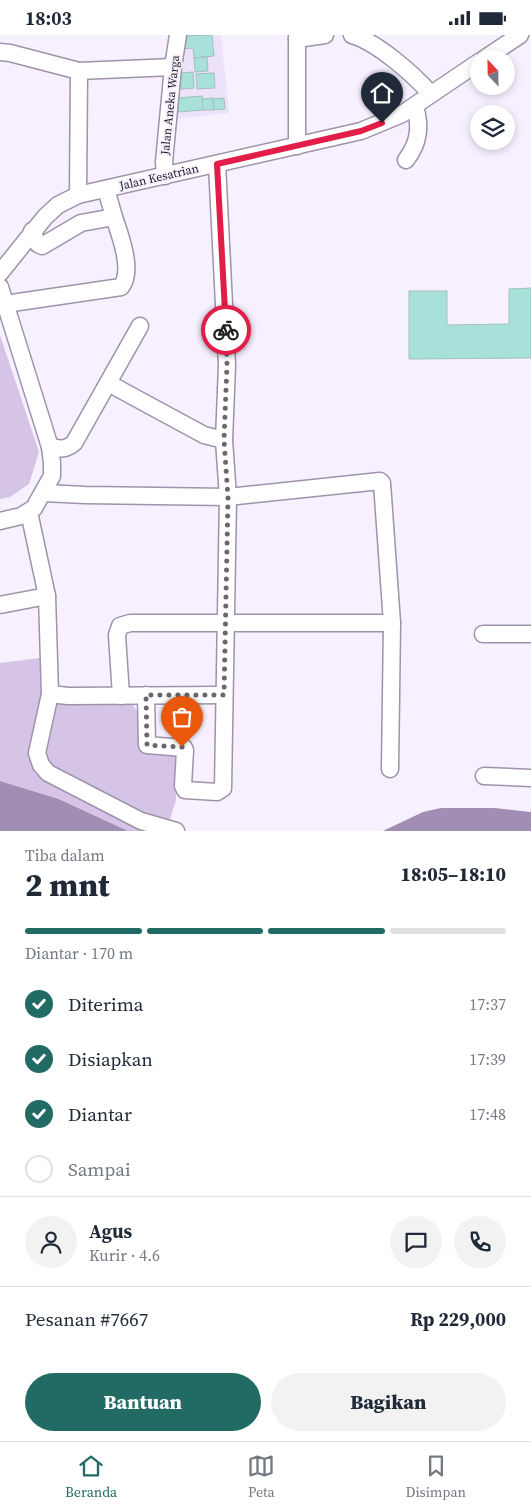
<!DOCTYPE html>
<html lang="id">
<head>
<meta charset="utf-8">
<style>
  body { margin:0; font-family:"Source Serif 4",serif; background:#f2f2f3; color:#1f2937; height:100vh; display:flex; flex-direction:column; font-size:19px; white-space:nowrap }
  * { box-sizing:border-box; margin:0 }
  p { font-size:16px; color:#747a83 }
  .icon { flex:none; width:28px; height:28px; fill:none; stroke:currentColor; stroke-width:2; stroke-linecap:round; stroke-linejoin:round }
  .map { position:relative; height:796px; overflow:hidden }
  .details { display:flex; flex-direction:column; background:#fff; flex:1 }
  .details>* { flex:none }
  .needle { width:32px; rotate:338deg }
  .buttons { position:absolute; left:470px; top:15px; display:grid; gap:10px }
  .buttons a { display:grid; place-items:center; width:45px; height:45px; border-radius:50%; background:#fff; box-shadow:0 2px 8px #0003; font-size:25px }
  .pin { position:absolute; display:grid; place-items:center; width:42px; height:42px; color:#fff; margin:-51px -21px; border-radius:50% 50% 50% 0; rotate:-45deg; box-shadow:0 0 5px #0007 }
  .pin .icon { rotate:45deg }
  .courier { position:absolute; display:grid; place-items:center; width:50px; height:50px; margin:-25px; border:4px solid #e11d48; border-radius:50%; background:#fff; color:#222; box-shadow:0 1px 6px #0007 }
  .head em { font-style:normal; font-weight:800 }
  .head div { display:flex; flex-direction:column-reverse }
  .head { display:flex; align-items:center; justify-content:space-between; height:85px; padding:0 25px }
  h1 { font-size:32px; font-weight:800; line-height:38px }
  .bar { display:grid; grid-template-columns:repeat(4,1fr); gap:8px 5px; align-content:center; height:60px; padding:0 25px }
  .bar i { height:6px; border-radius:4px; background:#e0e1e3 }
  .bar .selected { background:#226b64 }
  .bar p { grid-column:span 4 }
  .line { display:flex; align-items:center; gap:12px; padding:0 25px; border-top:1px solid #e0e1e3 }
  .line div { flex:1 }
  .round { display:grid; place-items:center; flex:none; width:52px; height:52px; border-radius:26px; background:#f2f2f3 }
  ol { padding:0 25px; list-style:none }
  li { display:flex; align-items:center; gap:15px; height:55px }
  li p { margin-inline-start:auto }
  li .icon { padding:5px; border-radius:50%; background:#226b64; color:#fff; stroke-width:4 }
  li:last-child { color:#747a83 }
  li i { width:28px; height:28px; border:2px solid #e0e1e3; border-radius:50% }
  .action { display:flex; gap:10px; margin-top:auto; padding:10px 25px }
  .action a { flex:1; height:58px; border-radius:30px; background:#226b64; color:#fff; font-size:20px; font-weight:800; line-height:58px; text-align:center }
  .action a+a { background:#f2f2f3; color:#1f2937 }
  .status { display:flex; justify-content:space-between; align-items:center; height:35px; padding:0 25px; background:#fff; direction:ltr }
  .status svg { height:14px; fill:currentColor }
  .menu { display:flex; justify-content:space-around; align-items:center; height:70px; border-top:1px solid #e0e1e3; background:#fff; font-size:14px; color:#747a83 }
  .menu a { display:grid; justify-items:center; gap:2px }
  .menu .selected { color:#226b64 }
  .map>svg:first-child { display:block }
  .built { fill:#eee2fb }
  .green { fill:#d5c4e6 }
  .water { fill:#a18eb4 }
  .building { fill:#a8e1d9; stroke:#a1c1bc }
  .lines { fill:none; stroke-linecap:round; stroke-linejoin:round }
  .minor-casing { stroke:#9e93aa; stroke-width:19 }
  .minor { stroke:#fff; stroke-width:16 }
  .done { stroke:#6b6671; stroke-width:5; stroke-dasharray:0 9 }
  .route { stroke:#e11d48; stroke-width:6 }
  .labels { text-anchor:middle; dominant-baseline:central; stroke-width:4; stroke-linejoin:round; paint-order:stroke }
  .street-label { font-size:12px; fill:#201c25; stroke:#f7f0ff }
</style>
</head>
<body>
<div class="status"><b>18:03</b><svg viewBox="0 0 49 12"><path d="M0 12V9h3v3zM5 12V6h3v6zM10 12V3h3v9zM15 12V0h3v12zM26 1h20v11H26zM47 4h2v5h-2z"/></svg></div>
<div class="map">
<svg width="531" height="796" viewBox="0 0 531 796">
  <rect width="100%" height="100%" fill="#f7f0ff"/>
  <path class="built" d="M181,0H221L229,78L174,84Z"/>
  <g class="green">
    <path d="M0,300L39,417L29,449L10,462L0,464Z"/>
    <path d="M47,622L61,662L129,665L140,680L138,700L149,719L175,721L176,765L166,796H128L60,764L0,746V628Z"/>
  </g>
  <g class="water">
    <path d="M0,746L59,764L128,796H0Z"/>
    <path d="M441,773H495L531,777V796H383L423,777Z"/>
  </g>
  <g class="building">
    <path d="M212,0L214,21L194,23L193,13L184,14V1Z"/>
    <path d="M207,22L208,36L195,37L194,23Z"/>
    <path d="M193,37L194,53L181,54L180,38Z"/>
    <path d="M214,38L215,53L197,54L196,39Z"/>
    <path d="M202,61L203,75L178,77L177,63Z"/>
    <path d="M213,63L214,75H203L202,64Z"/>
    <path d="M224,63L225,74L214,75L213,64Z"/>
    <path d="M531,253V323L409,324V256H447V290L509,289V254Z"/>
  </g>
  <g class="lines">
    <g class="minor-casing">
      <g id="minor">
        <path d="M352,0C377,7 413,39 431,59"/>
        <path d="M297,4L325,0"/>
        <path d="M0,17L10,18L79,36L173,32"/>
        <path d="M484,24L520,0"/>
        <path d="M297,111V0"/>
        <path d="M406,125C419,108 421,92 415,71"/>
        <path d="M165,141L164,127L173,32L178,0"/>
        <path d="M78,160L79,36"/>
        <path d="M32,196L38,209L42,211L81,188L114,182L106,154"/>
        <path d="M0,238L45,182L58,170L78,160L361,96L402,79L479,27"/>
        <path d="M0,252L50,412L52,428V441L34,473L21,481L0,486"/>
        <path d="M5,269L121,252C134,236 120,200 114,182"/>
        <path d="M108,348L204,400L224,405"/>
        <path d="M50,412C61,414 65,415 74,408L140,291"/>
        <path d="M44,458L85,460L228,462L380,446L382,448L392,588L390,734"/>
        <path d="M29,477L47,561L50,659L37,718L41,730L48,738L141,786L176,796"/>
        <path d="M0,570L47,561"/>
        <path d="M483,599H531"/>
        <path d="M50,659L68,661L224,660"/>
        <path d="M146,660L147,710L184,713L185,715L183,751L185,755L217,757L223,753L228,462L224,405L227,330L217,129"/>
        <path d="M121,661L117,600L120,591L130,588H392"/>
        <path d="M484,741L531,743"/>
      </g>
    </g>
    <use href="#minor" class="minor"/>
  </g>
  <g class="lines">
    <path class="done" d="M182,712L147,710L146,660H224L228,462L224,405L227,330L226,295"/>
    <path class="route" d="M226,295L217,129L361,96L382,88"/>
  </g>
  <g class="labels">
    <g class="street-label">
      <text transform="translate(170 70) rotate(-84)">Jalan Aneka Warga</text>
      <text transform="translate(159 142) rotate(-13)">Jalan Kesatrian</text>
    </g>
  </g>
</svg>
<div class="buttons">
<a><svg class="needle" viewBox="-14 -14 28 28"><path d="M0-13l5 13h-10z" fill="#e53935"/><path d="M0 13l5-13h-10z" fill="#747a83"/></svg></a>
<a><svg class="icon" aria-label="layers" viewBox="0 0 24 24"><path d="M12 4l9 5-9 5-9-5zM3 14l9 5 9-5"/></svg></a>
</div>
<div class="pin" style="left:182px;top:712px;background:#ea580c"><svg class="icon" aria-label="bag" viewBox="0 0 24 24"><path d="M5 8h14l-1 12H6zM9 8a3 3 0 0 1 6 0"/></svg></div>
<div class="pin" style="left:382px;top:88px;background:#1f2937"><svg class="icon" aria-label="home" viewBox="0 0 24 24"><path d="M3 11l9-7 9 7M6 9v11h12V9"/></svg></div>
<div class="courier" style="left:226px;top:295px"><svg class="icon" aria-label="bike" viewBox="0 0 24 24"><circle cx="6" cy="16" r="4"/><circle cx="18" cy="16" r="4"/><path d="M6 16l4-8h5l3 8M10 8l3 8H6M13 5h3"/></svg></div>
</div>
<section class="details">
<div class="head"><div><h1>2 mnt</h1><p>Tiba dalam</p></div><em>18:05–18:10</em></div>
<div class="bar"><i class="selected"></i><i class="selected"></i><i class="selected"></i><i></i><p>Diantar · 170 m</p></div>
<ol>
<li><svg class="icon" aria-label="check" viewBox="0 0 24 24"><path d="M5 12l5 5 9-10"/></svg>Diterima<p>17:37</p></li>
<li><svg class="icon" aria-label="check" viewBox="0 0 24 24"><path d="M5 12l5 5 9-10"/></svg>Disiapkan<p>17:39</p></li>
<li><svg class="icon" aria-label="check" viewBox="0 0 24 24"><path d="M5 12l5 5 9-10"/></svg>Diantar<p>17:48</p></li>
<li><i></i>Sampai</li>
</ol>
<div class="line" style="height:90px"><a class="round"><svg class="icon" aria-label="person" viewBox="0 0 24 24"><circle cx="12" cy="8" r="4"/><path d="M4 21q1-7 8-7t8 7"/></svg></a><div><b>Agus</b><p>Kurir · 4.6</p></div><a class="round"><svg class="icon" aria-label="chat" viewBox="0 0 24 24"><path d="M4 5h16v11H9l-5 4z"/></svg></a><a class="round"><svg class="icon" aria-label="phone" viewBox="0 0 24 24"><path d="M5 4h4l2 5-3 2q2 4 5 5l2-3 5 2v4C11 20 4 13 5 4z"/></svg></a></div>
<div class="line" style="height:65px"><div>Pesanan #7667</div><b>Rp 229,000</b></div>
<div class="action"><a>Bantuan</a><a>Bagikan</a></div>
</section>
<nav class="menu">
<a class="selected"><svg class="icon" aria-label="home" viewBox="0 0 24 24"><path d="M3 11l9-7 9 7M6 9v11h12V9"/></svg>Beranda</a>
<a><svg class="icon" aria-label="map" viewBox="0 0 24 24"><path d="M3 6l6-2 6 2 6-2v14l-6 2-6-2-6 2zM9 4v14M15 6v14"/></svg>Peta</a>
<a><svg class="icon" aria-label="saved" viewBox="0 0 24 24"><path d="M7 4h10v16l-5-4-5 4z"/></svg>Disimpan</a>
</nav>
</body>
</html>
